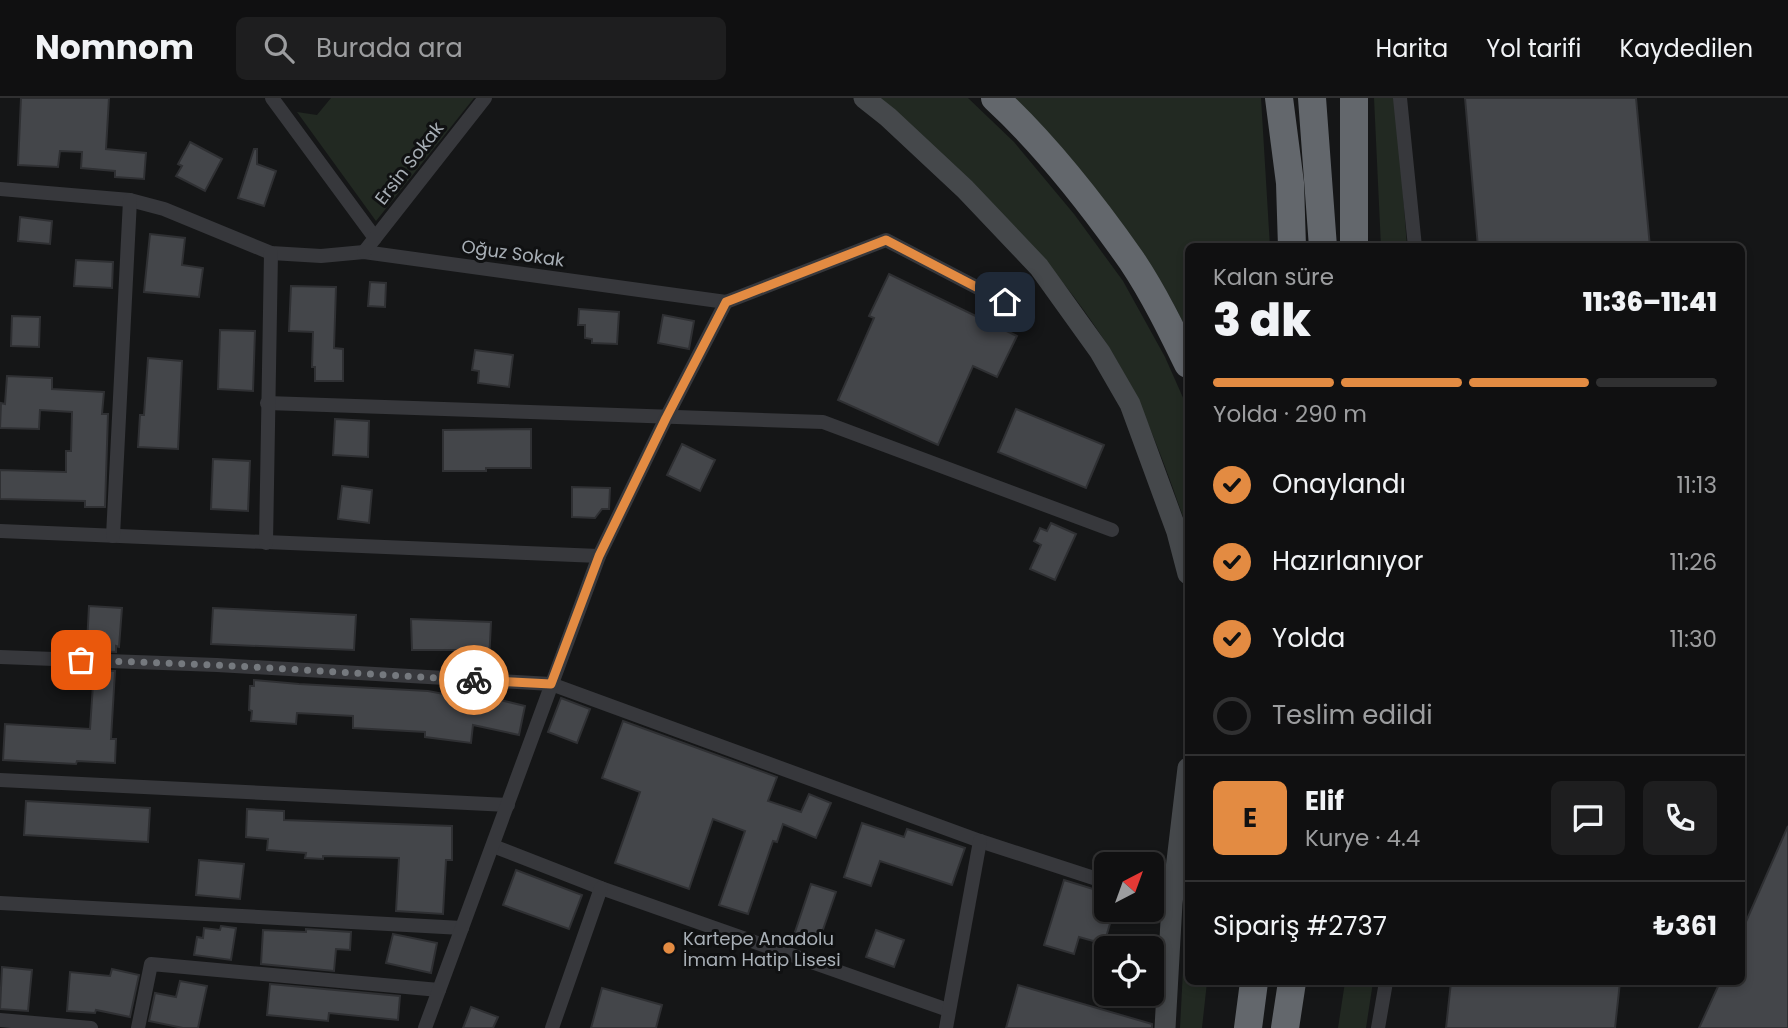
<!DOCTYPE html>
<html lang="tr">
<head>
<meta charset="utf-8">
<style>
  body { margin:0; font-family:Poppins,sans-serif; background:#1e1e1f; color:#f1f3f6; height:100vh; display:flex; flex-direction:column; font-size:26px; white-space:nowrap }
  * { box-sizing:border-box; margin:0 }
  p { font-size:23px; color:#9c9d9f }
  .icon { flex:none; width:38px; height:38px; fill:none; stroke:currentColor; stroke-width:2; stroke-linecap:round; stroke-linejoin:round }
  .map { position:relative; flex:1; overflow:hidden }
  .side { position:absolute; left:1185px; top:145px; width:560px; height:742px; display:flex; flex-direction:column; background:#101011; border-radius:10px; box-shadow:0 4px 10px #0003,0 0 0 2px #303031 }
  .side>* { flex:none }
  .needle { width:46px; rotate:41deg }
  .fabs { position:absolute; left:1094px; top:754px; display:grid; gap:14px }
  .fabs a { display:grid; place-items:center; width:70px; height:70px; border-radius:10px; background:#101011; box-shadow:0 4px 10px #0003,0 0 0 2px #303031; font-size:35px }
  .pin { position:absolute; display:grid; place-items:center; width:60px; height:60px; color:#fff; margin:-30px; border-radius:14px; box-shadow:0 4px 10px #0006 }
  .courier { position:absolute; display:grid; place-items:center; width:70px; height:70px; margin:-35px; border:5px solid #e38b42; border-radius:50%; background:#fff; color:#222; box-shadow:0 2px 9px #0007 }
  .overview em { font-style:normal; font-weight:800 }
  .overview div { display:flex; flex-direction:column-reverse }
  .overview { display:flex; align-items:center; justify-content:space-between; height:119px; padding:0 28px }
  h1 { font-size:46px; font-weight:800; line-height:52px }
  .bar { display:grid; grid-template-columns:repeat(4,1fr); gap:10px 7px; align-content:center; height:84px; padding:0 28px }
  .bar i { height:9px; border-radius:5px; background:#303031 }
  .bar .current { background:#e38b42 }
  .bar p { grid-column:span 4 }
  .line { display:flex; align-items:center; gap:18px; padding:0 28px; border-top:2px solid #303031 }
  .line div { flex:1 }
  .round { display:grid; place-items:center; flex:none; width:74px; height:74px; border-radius:10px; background:#1e1e1f }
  ol { padding:0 28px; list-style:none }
  li { display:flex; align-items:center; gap:21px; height:77px }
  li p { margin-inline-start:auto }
  li .icon { padding:7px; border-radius:50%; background:#e38b42; color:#111; stroke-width:4 }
  li:last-child { color:#9c9d9f }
  li i { width:38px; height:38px; border:4px solid #303031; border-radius:50% }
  header { display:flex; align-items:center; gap:42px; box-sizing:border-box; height:98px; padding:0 35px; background:#101011; border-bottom:2px solid #303031 }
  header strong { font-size:33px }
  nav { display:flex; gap:38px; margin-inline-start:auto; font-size:24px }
  .search { width:490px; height:63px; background:#1e1e1f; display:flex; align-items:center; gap:18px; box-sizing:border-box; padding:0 24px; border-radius:10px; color:#9c9d9f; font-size:26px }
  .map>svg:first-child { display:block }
  .green { fill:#222922 }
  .building { fill:#44464a; stroke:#2f3033; stroke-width:2 }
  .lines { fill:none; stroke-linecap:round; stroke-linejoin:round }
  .street { stroke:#37383c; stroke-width:14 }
  .secondary { stroke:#45484b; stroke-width:21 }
  .highway { stroke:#63676c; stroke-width:28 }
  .done { stroke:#75797e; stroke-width:7; stroke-dasharray:0 12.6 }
  .route { stroke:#e38b42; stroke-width:9 }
  .poi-dot { fill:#e38b42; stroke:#101112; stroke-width:2.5 }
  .labels { text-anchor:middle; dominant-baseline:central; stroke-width:6; stroke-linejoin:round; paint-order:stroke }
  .street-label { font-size:18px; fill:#a8afb6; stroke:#101112 }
  .poi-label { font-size:18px; fill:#a8afb6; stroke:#101112; text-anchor:start }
</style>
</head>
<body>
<header>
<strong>Nomnom</strong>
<div class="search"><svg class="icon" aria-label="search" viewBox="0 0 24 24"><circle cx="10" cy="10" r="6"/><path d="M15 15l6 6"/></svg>Burada ara</div>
<nav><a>Harita</a><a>Yol tarifi</a><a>Kaydedilen</a></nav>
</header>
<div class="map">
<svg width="1788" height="930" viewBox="0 0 1788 930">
  <rect width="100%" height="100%" fill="#151617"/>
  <g class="green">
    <path d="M331,0H474L376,123L297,14L317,17Z"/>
    <path d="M876,0H968L1014,44L1074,116L1123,183L1165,259L1188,311V433C1166,370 1144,305 1108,248C1046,150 963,75 876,0Z"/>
    <path d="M1013,0H1261L1270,149H1188V235C1147,145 1079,73 1013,0Z"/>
    <path d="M1374,0H1396L1407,149H1381Z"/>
    <path d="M1188,775V884H1207L1202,930H1180Z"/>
    <path d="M1345,884H1373L1366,930H1338Z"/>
  </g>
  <g class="building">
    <path d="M21,0H109L106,51L146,55L144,81L115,79V73L81,70L82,54L60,53L58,69L18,67Z"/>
    <path d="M1465,0H1636L1650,149H1478Z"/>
    <path d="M190,44L222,61L205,93L176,78L182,68L178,66Z"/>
    <path d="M254,51H257V66L276,73L264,108L238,100Z"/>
    <path d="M20,119L52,123L50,146L18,143Z"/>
    <path d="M150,136L185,140L182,167L203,170L199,199L144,194Z"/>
    <path d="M76,162L113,164L112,190L74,188Z"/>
    <path d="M889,176L1017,238L997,279L973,268L938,347L838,302L874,220L869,218Z"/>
    <path d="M370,184L386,185L385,209L368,208Z"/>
    <path d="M291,188L336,189L334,250L343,251V283H315V269H312L313,234L289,233Z"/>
    <path d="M579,211L619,214L617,246L592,245V241L585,240V227H578Z"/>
    <path d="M663,217L694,223L689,251L658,245Z"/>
    <path d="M12,218L40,219L39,249L11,248Z"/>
    <path d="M220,232L255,233L253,293L218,291Z"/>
    <path d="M475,252L513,257L509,289L478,285L479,273L472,272Z"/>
    <path d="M148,260L182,263L178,351L138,349L140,317H144Z"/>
    <path d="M7,278L52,280V291L104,294L102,316H108L105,409H85V403L0,401V372L66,374V353H71L72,314L40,312L39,331L0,330L1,305L5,306Z"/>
    <path d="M1016,311L1104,347L1086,390L998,354Z"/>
    <path d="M335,321L369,323L368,359L333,357Z"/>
    <path d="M531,331V370H486V373H443V332Z"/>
    <path d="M682,346L715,362L700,393L667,377Z"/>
    <path d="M213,361L250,363L248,413L211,411Z"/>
    <path d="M342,388L372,392L369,425L338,421Z"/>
    <path d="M572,389L610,390L609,411H602L595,420L572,419Z"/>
    <path d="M1051,425L1076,436L1055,482L1030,471L1041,447L1034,443L1040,430L1047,433Z"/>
    <path d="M89,508L122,510L119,549L116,548V554L95,553V547L87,546Z"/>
    <path d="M213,510L356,517L354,552L211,546Z"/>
    <path d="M411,521L491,524L489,564L456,562L457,552H412Z"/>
    <path d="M94,572L115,573L111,641H116L115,665L77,663L76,666L3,662L5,626L90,631Z"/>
    <path d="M254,582L299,586L428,593L476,602L477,595L496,597V601L525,608L519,637L473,627L471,645L425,639V634L353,630V618L297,615L296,626L251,623L252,613L249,612L250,588H254Z"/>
    <path d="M561,600L590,611L577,645L548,634Z"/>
    <path d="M623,623L777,679L768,703L801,714L809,696L831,705L816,740L783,726L777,744L773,743L748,816L719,807L745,733L713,721L689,791L615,765L640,694L602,680Z"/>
    <path d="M26,703L150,710L148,744L24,737Z"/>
    <path d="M247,711L284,713V722L452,728V762H446L443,816L396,813L399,760L323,758V761L305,760L306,755L267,752L268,741L246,739Z"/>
    <path d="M862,725L904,739L907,731L965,750L952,787L880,763L871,788L844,779Z"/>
    <path d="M1788,728V930H1699L1720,884H1741V835Z"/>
    <path d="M199,762L244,766L240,801L196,797Z"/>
    <path d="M516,772L582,797L569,831L503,807Z"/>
    <path d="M1064,782L1106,795V812H1114L1104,846L1079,839L1074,856L1044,847Z"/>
    <path d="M811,786L836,794L818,846L794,837Z"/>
    <path d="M221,828L236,830L231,862L194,857L197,839L203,840L204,830L220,832Z"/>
    <path d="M306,831L351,834L350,852L336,851L334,873L261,866L263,832L306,834Z"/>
    <path d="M876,832L904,842L894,869L866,859Z"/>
    <path d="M393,836L437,845L431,875L386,865Z"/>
    <path d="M2,869L32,872L28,913L0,911Z"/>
    <path d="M112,871L139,877L130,919L96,912L95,915L67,913L70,874L110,878Z"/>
    <path d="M180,883L207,888L198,930H183L149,923L155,895L176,899Z"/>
    <path d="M1451,884H1620L1615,930H1446Z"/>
    <path d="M270,886L400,898L398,922L329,915L328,923L267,917Z"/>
    <path d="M1018,887L1152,926V930H1006Z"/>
    <path d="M602,890L662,907L656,930H591Z"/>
    <path d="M471,909L498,919L493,930H463Z"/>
  </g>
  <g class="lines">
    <g class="street">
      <path d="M272,0L375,140"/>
      <path d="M1400,0L1415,149"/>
      <path d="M0,91L130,102L164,111L271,155L321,158L364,154L726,204L886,142L1005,204"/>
      <path d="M364,154L485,0"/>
      <path d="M267,305L823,324L1112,432"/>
      <path d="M0,433L599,458"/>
      <path d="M113,438L130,102"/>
      <path d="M266,445L271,155"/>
      <path d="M0,559L217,567L551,586L980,743L1106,784"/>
      <path d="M0,682L508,707"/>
      <path d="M493,748L601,790L948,912"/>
      <path d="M1152,798L1172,805"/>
      <path d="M0,805L462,830"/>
      <path d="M0,922L91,930"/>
      <path d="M138,930L151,866L439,892"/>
      <path d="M425,930L599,458L666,320L726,204"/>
      <path d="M552,930L601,790"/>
      <path d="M946,930L980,743"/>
      <path d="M1378,930L1386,884"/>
    </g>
    <g class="secondary">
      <path d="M864,0L888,19L965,91L1039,169L1100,254L1130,306L1177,434L1188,476"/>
      <path d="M1165,930L1172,805L1188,670"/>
    </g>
    <g class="highway">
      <path d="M995,0C1046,47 1092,106 1132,163C1154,196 1171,231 1188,266"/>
      <path d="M1279,0L1290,85L1292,149"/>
      <path d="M1312,0L1323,149"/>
      <path d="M1354,0V149"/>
      <path d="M1248,930L1254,884"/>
      <path d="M1285,930L1292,884"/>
    </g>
  </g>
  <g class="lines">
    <path class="done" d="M81,562L217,567L474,582"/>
    <path class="route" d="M474,582L551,586L599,458L666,320L726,204L886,142L1005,204"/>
  </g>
  <circle class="poi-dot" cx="669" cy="850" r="7"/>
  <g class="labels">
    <g class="street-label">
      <text transform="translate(409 65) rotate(-52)">Ersin Sokak</text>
      <text transform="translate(513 155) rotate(8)">Oğuz Sokak</text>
    </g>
    <g class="poi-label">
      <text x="683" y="840">Kartepe Anadolu<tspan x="683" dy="21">İmam Hatip Lisesi</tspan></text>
    </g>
  </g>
</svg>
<div class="fabs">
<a><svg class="needle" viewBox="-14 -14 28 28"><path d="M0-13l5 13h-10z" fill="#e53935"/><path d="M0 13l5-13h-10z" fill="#9c9d9f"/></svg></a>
<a><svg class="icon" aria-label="locate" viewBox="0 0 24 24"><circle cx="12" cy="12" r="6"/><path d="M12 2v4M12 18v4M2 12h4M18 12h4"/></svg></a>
</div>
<div class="pin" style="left:81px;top:562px;background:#ea580c"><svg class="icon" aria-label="bag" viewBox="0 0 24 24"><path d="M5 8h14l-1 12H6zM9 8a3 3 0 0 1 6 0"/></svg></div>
<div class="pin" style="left:1005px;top:204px;background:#1f2937"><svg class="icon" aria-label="home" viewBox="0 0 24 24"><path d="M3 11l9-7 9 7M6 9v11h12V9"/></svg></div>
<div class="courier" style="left:474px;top:582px"><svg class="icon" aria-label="bike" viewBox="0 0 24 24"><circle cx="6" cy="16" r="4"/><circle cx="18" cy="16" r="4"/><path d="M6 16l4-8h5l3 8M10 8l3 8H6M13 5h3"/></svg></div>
<section class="side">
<div class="overview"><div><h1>3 dk</h1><p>Kalan süre</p></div><em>11:36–11:41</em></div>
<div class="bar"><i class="current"></i><i class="current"></i><i class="current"></i><i></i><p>Yolda · 290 m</p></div>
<ol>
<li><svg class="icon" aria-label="check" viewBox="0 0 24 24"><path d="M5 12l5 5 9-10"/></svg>Onaylandı<p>11:13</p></li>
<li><svg class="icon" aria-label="check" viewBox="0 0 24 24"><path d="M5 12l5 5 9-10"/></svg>Hazırlanıyor<p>11:26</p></li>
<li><svg class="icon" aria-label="check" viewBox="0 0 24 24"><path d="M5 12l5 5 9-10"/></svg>Yolda<p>11:30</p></li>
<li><i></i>Teslim edildi</li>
</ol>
<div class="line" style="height:126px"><b class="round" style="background:#e38b42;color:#111">E</b><div><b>Elif</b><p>Kurye · 4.4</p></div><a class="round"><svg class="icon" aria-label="chat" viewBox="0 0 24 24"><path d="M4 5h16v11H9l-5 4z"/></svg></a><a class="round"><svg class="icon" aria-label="phone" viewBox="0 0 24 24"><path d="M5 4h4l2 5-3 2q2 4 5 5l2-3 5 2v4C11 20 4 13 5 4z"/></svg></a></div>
<div class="line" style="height:91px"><div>Sipariş #2737</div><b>₺361</b></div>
</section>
</div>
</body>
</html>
